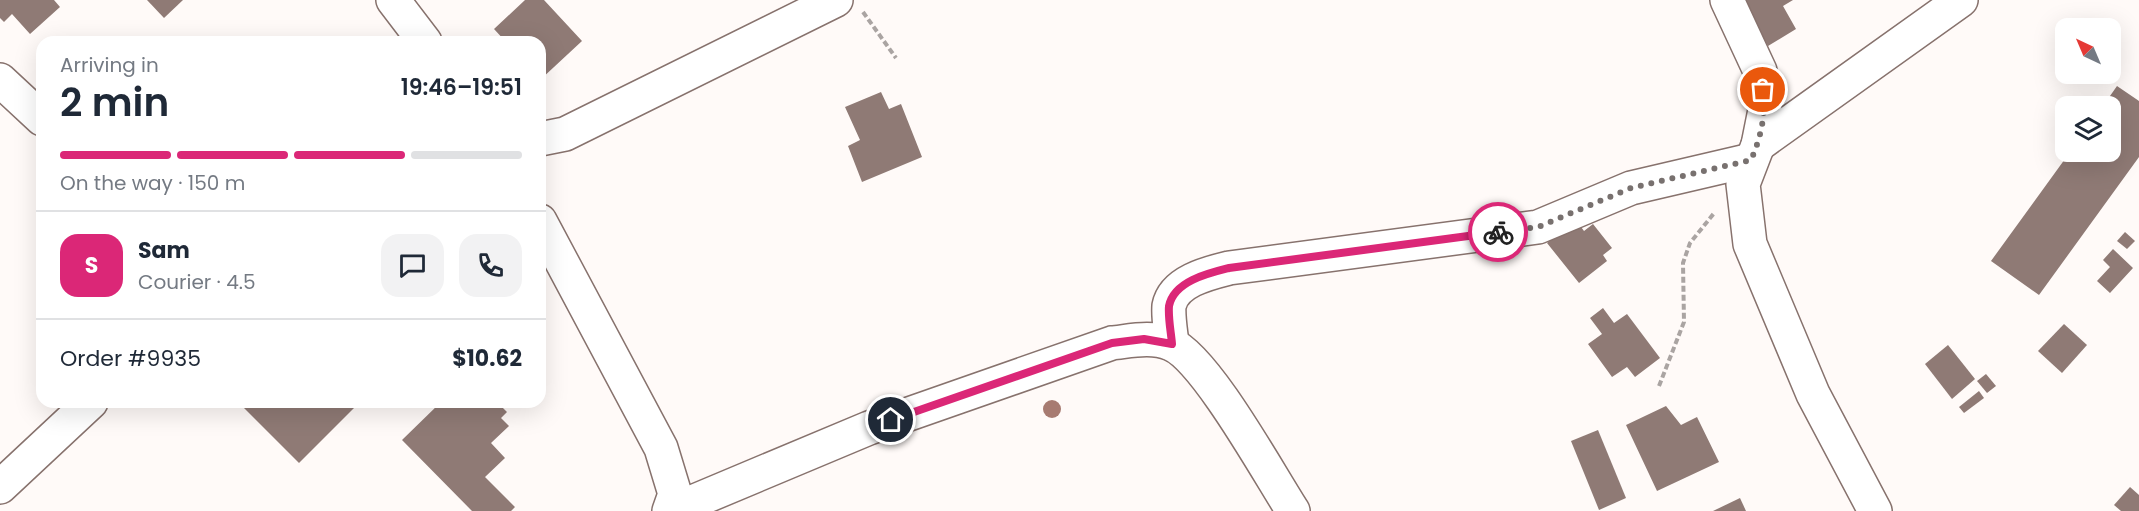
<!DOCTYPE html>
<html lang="en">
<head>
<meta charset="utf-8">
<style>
  body { margin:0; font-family:Poppins,sans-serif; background:#f2f2f3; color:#1f2937; height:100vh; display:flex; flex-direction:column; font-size:22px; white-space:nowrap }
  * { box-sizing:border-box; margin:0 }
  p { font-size:20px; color:#747a83 }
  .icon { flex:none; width:33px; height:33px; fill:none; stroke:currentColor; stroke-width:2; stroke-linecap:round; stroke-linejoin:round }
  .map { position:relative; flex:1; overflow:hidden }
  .panel { position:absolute; left:36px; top:36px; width:510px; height:372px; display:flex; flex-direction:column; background:#fff; border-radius:18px; box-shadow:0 6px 24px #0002 }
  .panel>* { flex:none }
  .needle { width:39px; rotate:316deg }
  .fabs { position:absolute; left:2055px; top:18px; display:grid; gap:12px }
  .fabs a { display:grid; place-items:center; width:66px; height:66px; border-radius:12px; background:#fff; box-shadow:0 6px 24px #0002; font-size:30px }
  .pin { position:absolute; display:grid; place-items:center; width:51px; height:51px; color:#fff; margin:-26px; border:3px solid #fff; border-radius:50%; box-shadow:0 2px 6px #0007 }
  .courier { position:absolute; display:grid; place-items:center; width:60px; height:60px; margin:-30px; border:4px solid #db2777; border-radius:50%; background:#fff; color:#222; box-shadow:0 2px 8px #0007 }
  .head em { font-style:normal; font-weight:600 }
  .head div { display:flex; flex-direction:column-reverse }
  .head { display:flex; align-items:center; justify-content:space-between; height:102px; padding:0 24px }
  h1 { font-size:39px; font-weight:600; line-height:45px }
  .bar { display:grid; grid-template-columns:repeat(4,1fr); gap:9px 6px; align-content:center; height:72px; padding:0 24px }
  .bar i { height:8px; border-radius:4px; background:#e0e1e3 }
  .bar .current { background:#db2777 }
  .bar p { grid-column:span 4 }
  .line { display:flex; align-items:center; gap:15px; padding:0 24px; border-top:2px solid #e0e1e3 }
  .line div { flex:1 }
  .round { display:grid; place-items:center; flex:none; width:63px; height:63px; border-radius:18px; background:#f2f2f3 }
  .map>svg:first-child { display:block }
  .building { fill:#8f7a75 }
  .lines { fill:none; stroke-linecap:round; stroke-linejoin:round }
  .minor-casing { stroke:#87726d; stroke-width:36 }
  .path { stroke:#aaa4a2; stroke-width:4; stroke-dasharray:6 3; stroke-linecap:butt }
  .minor { stroke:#fff; stroke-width:33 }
  .tree { fill:#a77b71 }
  .done { stroke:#78716f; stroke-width:6; stroke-dasharray:0 10.8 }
  .route { stroke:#db2777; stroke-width:8 }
</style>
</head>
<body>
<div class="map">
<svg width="2139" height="511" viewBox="0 0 2139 511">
  <rect width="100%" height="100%" fill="#fffaf8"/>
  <g class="building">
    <path d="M0,0H54L60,7L30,34L12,14L4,22L0,18Z"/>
    <path d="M147,0H183L164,18Z"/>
    <path d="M525,0H544L582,41L540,80V42H506L494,29Z"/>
    <path d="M1740,0H1793L1783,6L1796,29L1768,46Z"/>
    <path d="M2117,86L2139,101V157L2039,295L1991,261L2070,152H2110V106H2103Z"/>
    <path d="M881,92L889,109L901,104L922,157L862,182L848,146L860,140L845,107Z"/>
    <path d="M1576,220L1584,231L1593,224L1612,248L1603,255L1607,261L1579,283L1547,243Z"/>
    <path d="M2125,232L2135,241L2127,249L2117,241Z"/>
    <path d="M2113,249L2133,268L2110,293L2097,281L2110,267L2103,260Z"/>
    <path d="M1603,308L1614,323L1627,314L1660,358L1635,377L1627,367L1612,377L1588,344L1602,334L1590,318Z"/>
    <path d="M2064,324L2087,345L2062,373L2038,351Z"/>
    <path d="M1948,345L1975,379L1952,399L1925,364Z"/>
    <path d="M1986,374L1996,386L1987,393L1977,381Z"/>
    <path d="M1979,391L1984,398L1964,413L1959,407Z"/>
    <path d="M244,402H360L299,463L241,405Z"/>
    <path d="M441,402H497L507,412L501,418L509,426L491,443L505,458L485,477L515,507L511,511H472L402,440Z"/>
    <path d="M1666,406L1681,425L1697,417L1719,462L1657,491L1626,425Z"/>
    <path d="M1598,430L1626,498L1599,510L1571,441Z"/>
    <path d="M2130,487L2139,495V511H2121L2114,505Z"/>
    <path d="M1740,498L1746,511H1713Z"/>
  </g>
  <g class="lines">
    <g class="minor-casing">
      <g id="minor">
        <path d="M393,0L425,42"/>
        <path d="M1727,0L1760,71L1765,110L1758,145L1743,184L1750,244L1813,394L1875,511"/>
        <path d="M0,80L42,119"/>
        <path d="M540,139L565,134L836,0"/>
        <path d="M1758,145L1961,0"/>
        <path d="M540,221L661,448L675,494L669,511"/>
        <path d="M1172,344C1171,333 1168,318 1169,306C1174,281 1209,273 1229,268L1538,227L1631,188L1751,160"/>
        <path d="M0,487L91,402"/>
        <path d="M671,511L869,428L1112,343C1131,341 1152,336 1171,344C1206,359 1269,474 1293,511"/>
      </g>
    </g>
    <g class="path">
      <path d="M863,12L896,58"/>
      <path d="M1659,386L1684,322L1683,263L1690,243L1715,212"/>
    </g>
    <use href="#minor" class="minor"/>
  </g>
  <circle class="tree" cx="1052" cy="409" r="9"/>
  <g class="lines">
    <path class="done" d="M1498,232L1538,227L1631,188L1751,160C1761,137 1766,115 1763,90"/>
    <path class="route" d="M891,420L1112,343L1144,339L1172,344C1171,332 1168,318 1169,306C1174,281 1209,273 1229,268L1498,232"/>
  </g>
</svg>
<div class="fabs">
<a><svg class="needle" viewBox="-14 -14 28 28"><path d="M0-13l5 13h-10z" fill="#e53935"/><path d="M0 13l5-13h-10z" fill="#747a83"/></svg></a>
<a><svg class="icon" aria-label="layers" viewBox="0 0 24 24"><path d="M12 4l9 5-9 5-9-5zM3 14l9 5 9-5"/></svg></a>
</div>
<div class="pin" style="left:1763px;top:90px;background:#ea580c"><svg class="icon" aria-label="bag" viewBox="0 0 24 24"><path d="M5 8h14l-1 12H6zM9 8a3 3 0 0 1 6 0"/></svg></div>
<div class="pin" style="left:891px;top:420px;background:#1f2937"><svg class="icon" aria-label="home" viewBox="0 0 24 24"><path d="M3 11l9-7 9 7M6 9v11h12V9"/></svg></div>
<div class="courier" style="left:1498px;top:232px"><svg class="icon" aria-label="bike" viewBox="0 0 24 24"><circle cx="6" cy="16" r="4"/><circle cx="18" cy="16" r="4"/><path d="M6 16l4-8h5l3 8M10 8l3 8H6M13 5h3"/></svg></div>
<section class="panel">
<div class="head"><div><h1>2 min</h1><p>Arriving in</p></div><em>19:46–19:51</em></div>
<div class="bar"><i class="current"></i><i class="current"></i><i class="current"></i><i></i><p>On the way · 150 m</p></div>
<div class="line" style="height:108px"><b class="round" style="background:#db2777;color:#fff">S</b><div><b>Sam</b><p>Courier · 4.5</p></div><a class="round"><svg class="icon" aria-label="chat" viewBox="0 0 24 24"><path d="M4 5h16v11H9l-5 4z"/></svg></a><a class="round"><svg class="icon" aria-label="phone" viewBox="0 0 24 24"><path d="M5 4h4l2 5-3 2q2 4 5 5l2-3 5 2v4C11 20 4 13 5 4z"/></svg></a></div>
<div class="line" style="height:78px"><div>Order #9935</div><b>$10.62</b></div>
</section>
</div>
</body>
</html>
